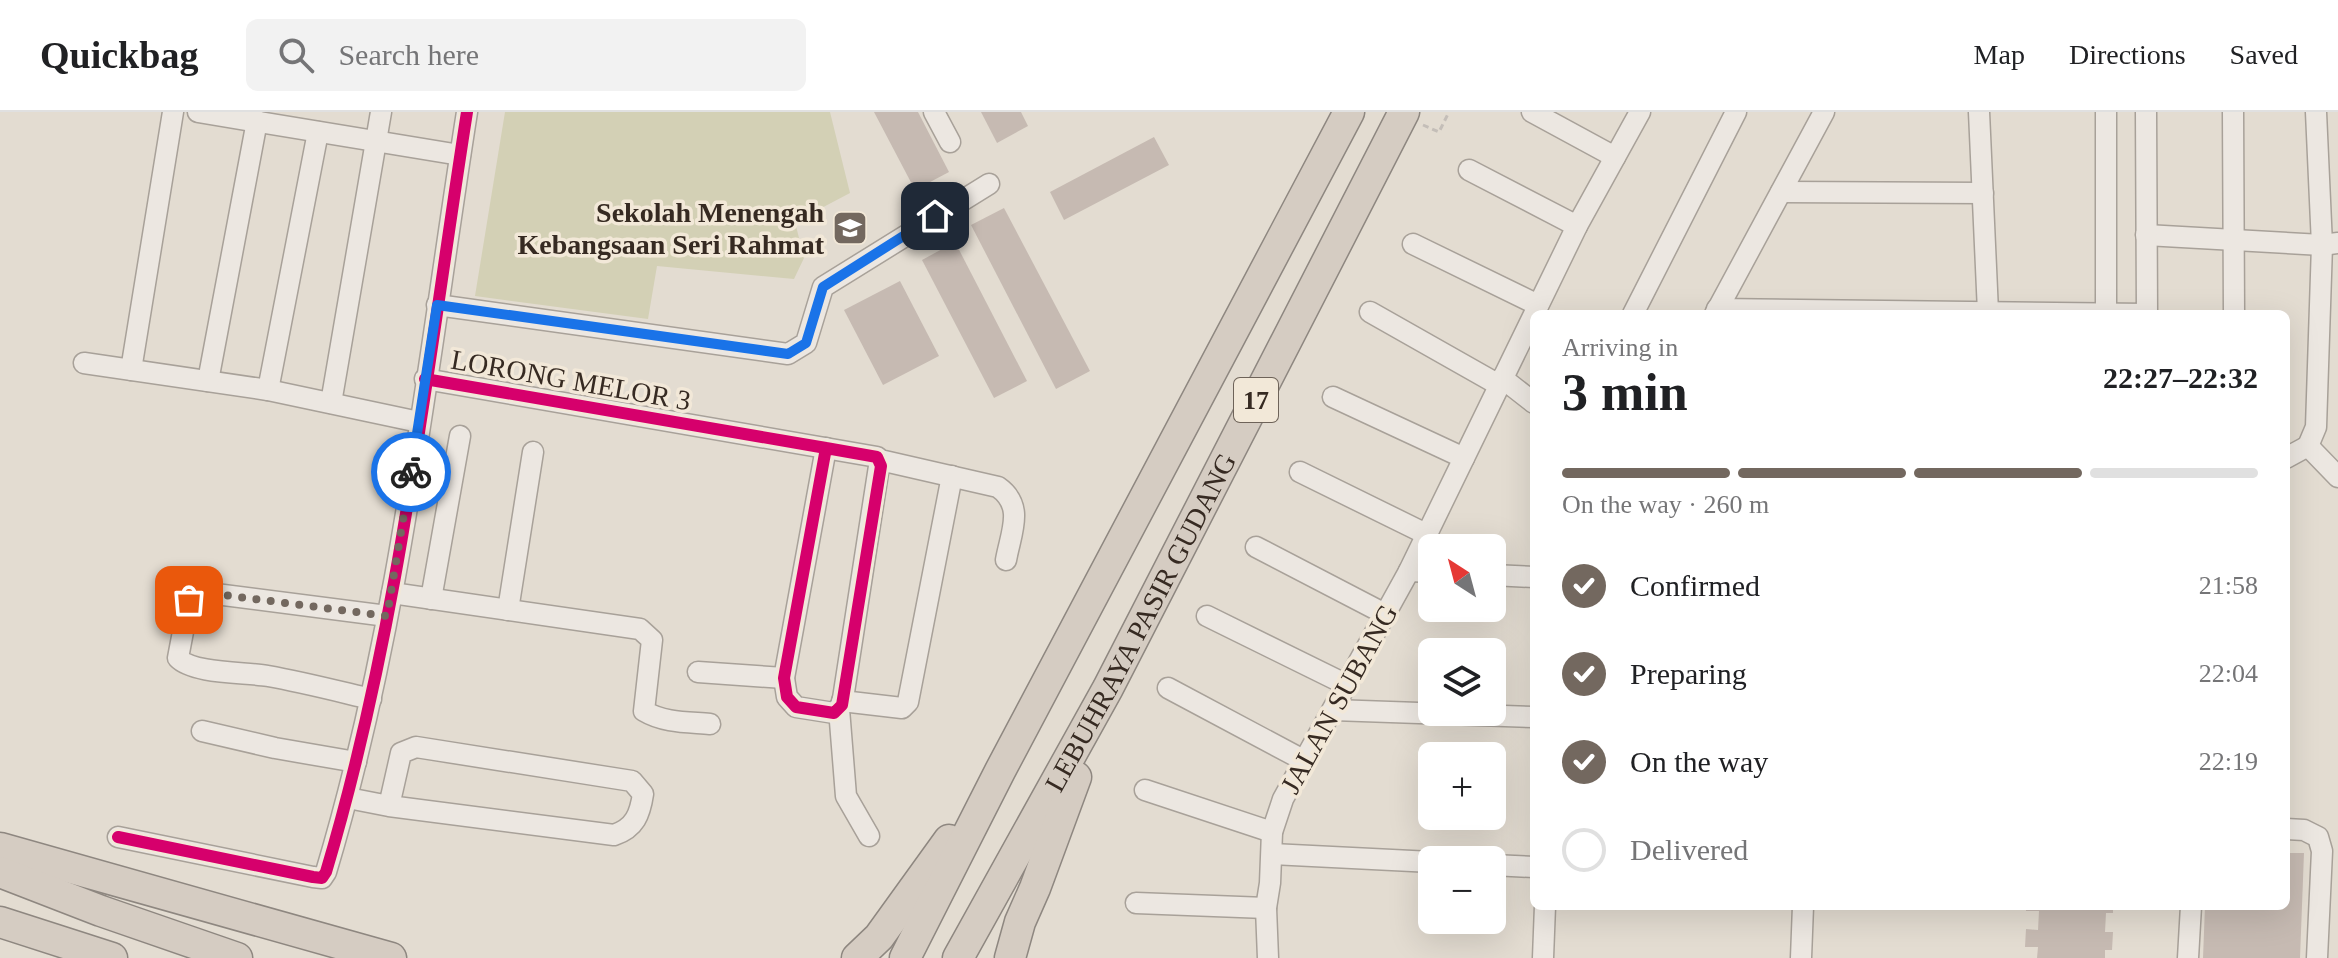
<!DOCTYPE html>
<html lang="en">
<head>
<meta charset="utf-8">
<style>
  body { margin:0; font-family:"Times New Roman",serif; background:#f2f2f2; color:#202124; height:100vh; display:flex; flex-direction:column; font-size:30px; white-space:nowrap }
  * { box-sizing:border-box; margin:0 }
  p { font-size:26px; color:#757577 }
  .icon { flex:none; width:44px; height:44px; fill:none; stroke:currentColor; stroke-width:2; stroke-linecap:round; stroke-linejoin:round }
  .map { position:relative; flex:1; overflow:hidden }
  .details { position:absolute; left:1530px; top:198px; width:760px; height:600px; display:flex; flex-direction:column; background:#fff; border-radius:12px; box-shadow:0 8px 32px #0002 }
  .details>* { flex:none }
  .needle { width:52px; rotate:324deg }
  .buttons { position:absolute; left:1418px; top:422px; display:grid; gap:16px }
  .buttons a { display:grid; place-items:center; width:88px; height:88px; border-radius:12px; background:#fff; box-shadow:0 8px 32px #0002; font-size:40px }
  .pin { position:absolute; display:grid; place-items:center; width:68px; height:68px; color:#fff; margin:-34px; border-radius:16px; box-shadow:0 4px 12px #0006 }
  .courier { position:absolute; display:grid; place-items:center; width:80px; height:80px; margin:-40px; border:6px solid #1a73e8; border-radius:50%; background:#fff; color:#222; box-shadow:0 2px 10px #0007 }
  .head em { font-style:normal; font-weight:600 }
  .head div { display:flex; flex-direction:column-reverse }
  .head { display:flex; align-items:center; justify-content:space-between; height:136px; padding:0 32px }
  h1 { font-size:52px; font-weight:600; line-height:60px }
  .bar { display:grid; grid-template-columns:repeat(4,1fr); gap:12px 8px; align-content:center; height:96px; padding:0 32px }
  .bar i { height:10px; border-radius:6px; background:#e0e0e0 }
  .bar .selected { background:#73685f }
  .bar p { grid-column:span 4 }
  ol { padding:0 32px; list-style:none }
  li { display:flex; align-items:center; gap:24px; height:88px }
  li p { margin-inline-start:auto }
  li .icon { padding:8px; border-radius:50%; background:#73685f; color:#fff; stroke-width:4 }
  li:last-child { color:#757577 }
  li i { width:44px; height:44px; border:4px solid #e0e0e0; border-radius:50% }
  header { display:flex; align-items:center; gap:48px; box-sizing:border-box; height:112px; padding:0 40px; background:#fff; border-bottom:2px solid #e0e0e0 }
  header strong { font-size:38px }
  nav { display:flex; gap:44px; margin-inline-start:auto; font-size:28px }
  .search { width:560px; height:72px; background:#f2f2f2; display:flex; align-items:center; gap:20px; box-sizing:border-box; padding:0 28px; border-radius:12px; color:#757577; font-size:30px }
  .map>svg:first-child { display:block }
  .green { fill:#d3d0b5 }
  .building { fill:#c6bab2 }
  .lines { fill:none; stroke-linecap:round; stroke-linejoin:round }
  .minor-casing { stroke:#a8a199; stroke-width:23 }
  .highway-casing { stroke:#8e8780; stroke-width:33 }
  .path { stroke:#c4beb8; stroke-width:3; stroke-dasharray:6 4; stroke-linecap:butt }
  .minor { stroke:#ece7e1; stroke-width:20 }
  .highway { stroke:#d5ccc2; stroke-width:30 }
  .cycleway-casing { stroke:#f2e8d8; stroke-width:17 }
  .cycleway { stroke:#d6006c; stroke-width:12 }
  .done { stroke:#73685f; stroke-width:8; stroke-dasharray:0 14.4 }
  .route { stroke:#1a73e8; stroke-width:10 }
  .labels { text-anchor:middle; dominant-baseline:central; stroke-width:7; stroke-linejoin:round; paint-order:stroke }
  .shield { fill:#f2e8d8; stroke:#6e6359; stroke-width:2 }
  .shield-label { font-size:26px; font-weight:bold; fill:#362a22 }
  .poi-label { font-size:28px; font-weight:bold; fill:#362a22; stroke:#f2e8d8; text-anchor:end }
  .street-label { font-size:28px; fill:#362a22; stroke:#f2e8d8 }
</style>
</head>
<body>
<header>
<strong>Quickbag</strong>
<div class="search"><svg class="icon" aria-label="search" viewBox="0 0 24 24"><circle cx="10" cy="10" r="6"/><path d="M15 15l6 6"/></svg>Search here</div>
<nav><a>Map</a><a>Directions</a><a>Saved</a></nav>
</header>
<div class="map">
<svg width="2338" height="846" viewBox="0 0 2338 846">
  <rect width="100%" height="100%" fill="#e3dcd1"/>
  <path class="green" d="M505,0H830L850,81L795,110L804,146L794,167L657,154L648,207L475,184Z"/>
  <g class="building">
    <path d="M874,0H918L949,60L915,78Z"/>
    <path d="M981,0H1021L1028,14L997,31Z"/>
    <path d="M1154,25L1169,53L1064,108L1050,80Z"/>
    <path d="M1004,96L1090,259L1056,277L971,113Z"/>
    <path d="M955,130L1027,269L994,286L922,148Z"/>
    <path d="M900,169L939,244L883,273L844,198Z"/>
    <path d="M2286,741H2304L2300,846H2203L2205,794H2286Z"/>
    <path d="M2026,794H2113V801H2106L2105,820H2113L2112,838H2105V846H2037L2038,835H2025L2026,817L2038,818L2039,799H2026Z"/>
  </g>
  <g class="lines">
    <g class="minor-casing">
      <g id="minor">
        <path d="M198,0L460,43"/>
        <path d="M934,0L950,30"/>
        <path d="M1532,0L1615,45"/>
        <path d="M1979,0L1988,200"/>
        <path d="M2106,0V202"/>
        <path d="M2233,0L2234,202"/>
        <path d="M1469,58L1577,114"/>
        <path d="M1781,80L1983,81"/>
        <path d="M2146,123L2322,133L2338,131"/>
        <path d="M1413,132L1538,193"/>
        <path d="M437,193L788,242L806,231L823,175L989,72"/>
        <path d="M1717,197L2147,202L2146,0"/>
        <path d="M1370,200L1499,273"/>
        <path d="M1633,202L1736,0"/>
        <path d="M1715,202L1824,0"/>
        <path d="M84,251L268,278L419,310"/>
        <path d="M131,258L173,0"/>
        <path d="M1502,266L1534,291"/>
        <path d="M425,267L877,345L880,348L998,375C1025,394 1011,420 1006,448"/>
        <path d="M208,269L257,9"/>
        <path d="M268,278L318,20"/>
        <path d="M1333,285L1464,346"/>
        <path d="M331,291L381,0"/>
        <path d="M2308,334L2316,315L2322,133L2316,0"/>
        <path d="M2308,334L2338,365"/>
        <path d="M826,336L784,566L787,585L796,595L834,601L842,593L880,348"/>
        <path d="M2286,346L2308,334"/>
        <path d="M1300,360L1426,422"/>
        <path d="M1256,435L1385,502"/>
        <path d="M1409,459L1432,460"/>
        <path d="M1492,463L1534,465"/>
        <path d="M392,481L640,517L652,528L644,599C664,611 688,610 710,612"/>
        <path d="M431,487L460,324"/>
        <path d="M508,498L533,340"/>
        <path d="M1207,504L1347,573"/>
        <path d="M698,560L784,566"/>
        <path d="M1168,576L1305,649"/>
        <path d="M371,587C337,579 302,570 268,564C246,560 193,562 178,546L189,488L193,481L200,480L387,504"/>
        <path d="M842,589L902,596L908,590L952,364"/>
        <path d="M839,597L846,684L869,724"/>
        <path d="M1333,598L1534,605"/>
        <path d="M202,619L275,636L356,650"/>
        <path d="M1145,678L1272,720"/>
        <path d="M348,686L389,694L614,723C635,716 640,702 643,682L632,669L416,635L401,641L389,694"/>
        <path d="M2286,717L2304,718L2318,725L2322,739L2317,846"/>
        <path d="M118,725L313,765L322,766L326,760C400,513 427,254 467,0"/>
        <path d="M1272,742L1432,750"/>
        <path d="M1492,753L1534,755"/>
        <path d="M1136,791L1266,796"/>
        <path d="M1268,846L1266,796L1270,771L1272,720L1283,687L1409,459L1577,114L1640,0"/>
        <path d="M1543,846L1545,794"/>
        <path d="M1801,846L1803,794"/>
        <path d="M2188,846L2191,794"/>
      </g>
    </g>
    <g class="highway-casing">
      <g id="highway">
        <path d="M0,736L391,846"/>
        <path d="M0,760L101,799L237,846"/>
        <path d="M0,810L112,846"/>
        <path d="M857,846L879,825L949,728"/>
        <path d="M905,846L1000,659L1349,0"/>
        <path id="s1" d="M958,846L1108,576L1404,0"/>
        <path d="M1010,846L1020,810L1035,776L1076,665"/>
      </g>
    </g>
    <path class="path" d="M1423,13L1439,20L1449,0"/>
    <use href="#minor" class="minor"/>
    <use href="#highway" class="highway"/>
    <g class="cycleway-casing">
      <g id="cycleway">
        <path d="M425,267L826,336L877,345L881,354L842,593L834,601L796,595L787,585L784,566L826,336"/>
        <path d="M118,725L313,765L322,766L326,760C400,513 427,254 467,0"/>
      </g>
    </g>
    <use href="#cycleway" class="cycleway"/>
  </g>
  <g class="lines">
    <path class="done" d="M189,488L193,481L200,480L387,504L411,360"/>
    <path class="route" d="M411,360L437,193L788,242L806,231L823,175L935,104"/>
  </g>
  <defs>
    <g id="school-square" transform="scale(1.8)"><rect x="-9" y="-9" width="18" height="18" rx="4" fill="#73685f" stroke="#f2e8d8"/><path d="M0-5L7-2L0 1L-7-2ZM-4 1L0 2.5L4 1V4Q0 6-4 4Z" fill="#fff"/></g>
  </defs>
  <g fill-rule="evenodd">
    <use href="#school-square" x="850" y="116"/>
  </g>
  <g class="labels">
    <rect class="shield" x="1234" y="266" width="44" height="44" rx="6"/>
    <g class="shield-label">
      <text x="1256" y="288">17</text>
    </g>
    <g class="poi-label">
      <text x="824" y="100">Sekolah Menengah<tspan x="824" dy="32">Kebangsaan Seri Rahmat</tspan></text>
    </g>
    <g class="street-label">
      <text transform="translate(571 268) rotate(10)">LORONG MELOR 3</text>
      <text stroke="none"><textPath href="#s1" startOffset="382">LEBUHRAYA PASIR GUDANG</textPath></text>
      <text transform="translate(1339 587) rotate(-61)">JALAN SUBANG</text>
    </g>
  </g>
</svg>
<div class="buttons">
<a><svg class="needle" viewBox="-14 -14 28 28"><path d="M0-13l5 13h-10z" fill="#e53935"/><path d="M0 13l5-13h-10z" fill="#757577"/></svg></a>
<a><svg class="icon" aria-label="layers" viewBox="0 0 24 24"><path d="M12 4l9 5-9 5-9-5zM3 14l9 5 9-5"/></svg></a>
<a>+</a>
<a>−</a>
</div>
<div class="pin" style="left:189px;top:488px;background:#ea580c"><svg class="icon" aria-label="bag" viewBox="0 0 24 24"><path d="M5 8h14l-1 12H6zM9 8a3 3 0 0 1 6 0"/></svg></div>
<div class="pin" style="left:935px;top:104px;background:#1f2937"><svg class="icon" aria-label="home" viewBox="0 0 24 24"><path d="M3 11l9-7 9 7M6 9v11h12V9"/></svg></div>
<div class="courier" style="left:411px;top:360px"><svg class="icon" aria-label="bike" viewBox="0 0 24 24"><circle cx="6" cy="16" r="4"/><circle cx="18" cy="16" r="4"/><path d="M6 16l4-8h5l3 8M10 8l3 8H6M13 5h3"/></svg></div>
<section class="details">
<div class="head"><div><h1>3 min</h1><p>Arriving in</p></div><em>22:27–22:32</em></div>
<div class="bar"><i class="selected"></i><i class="selected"></i><i class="selected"></i><i></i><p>On the way · 260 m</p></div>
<ol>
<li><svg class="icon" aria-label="check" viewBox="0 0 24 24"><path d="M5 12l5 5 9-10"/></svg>Confirmed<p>21:58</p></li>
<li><svg class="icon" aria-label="check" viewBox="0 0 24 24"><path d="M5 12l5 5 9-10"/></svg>Preparing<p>22:04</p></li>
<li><svg class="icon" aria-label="check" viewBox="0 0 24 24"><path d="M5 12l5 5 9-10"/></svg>On the way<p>22:19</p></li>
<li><i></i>Delivered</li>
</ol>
</section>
</div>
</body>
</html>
